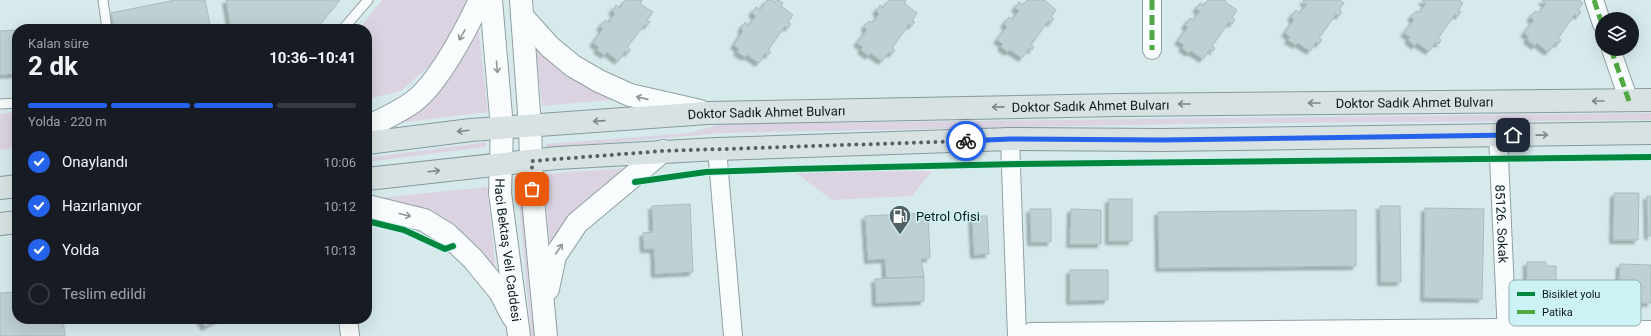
<!DOCTYPE html>
<html lang="tr">
<head>
<meta charset="utf-8">
<style>
  body { margin:0; font-family:Roboto,sans-serif; background:#242831; color:#f1f3f6; height:100vh; display:flex; flex-direction:column; font-size:15px; white-space:nowrap }
  * { box-sizing:border-box; margin:0 }
  p { font-size:13px; color:#9ea1a6 }
  .icon { flex:none; width:22px; height:22px; fill:none; stroke:currentColor; stroke-width:2; stroke-linecap:round; stroke-linejoin:round }
  .map { position:relative; flex:1; overflow:hidden }
  .drawer { position:absolute; left:12px; top:24px; width:360px; height:300px; display:flex; flex-direction:column; background:#171b24; border-radius:16px; box-shadow:0 4px 16px #0002 }
  .drawer>* { flex:none }
  .buttons { position:absolute; left:1595px; top:12px; display:grid; gap:8px }
  .buttons a { display:grid; place-items:center; width:44px; height:44px; border-radius:50%; background:#171b24; box-shadow:0 4px 16px #0002; font-size:20px }
  .pin { position:absolute; display:grid; place-items:center; width:34px; height:34px; color:#fff; margin:-17px; border-radius:8px; box-shadow:0 2px 6px #0006 }
  .courier { position:absolute; display:grid; place-items:center; width:40px; height:40px; margin:-20px; border:3px solid #2563eb; border-radius:50%; background:#fff; color:#222; box-shadow:0 1px 5px #0007 }
  .summary em { font-style:normal; font-weight:700 }
  .summary div { display:flex; flex-direction:column-reverse }
  .summary { display:flex; align-items:center; justify-content:space-between; height:68px; padding:0 16px }
  h1 { font-size:26px; font-weight:700; line-height:30px }
  .bar { display:grid; grid-template-columns:repeat(4,1fr); gap:6px 4px; align-content:center; height:48px; padding:0 16px }
  .bar i { height:5px; border-radius:3px; background:#363941 }
  .bar .selected { background:#2563eb }
  .bar p { grid-column:span 4 }
  ol { padding:0 16px; list-style:none }
  li { display:flex; align-items:center; gap:12px; height:44px }
  li p { margin-inline-start:auto }
  li .icon { padding:4px; border-radius:50%; background:#2563eb; color:#fff; stroke-width:4 }
  li:last-child { color:#9ea1a6 }
  li i { width:22px; height:22px; border:2px solid #363941; border-radius:50% }
  .map>svg:first-child { display:block }
  .green { fill:#dcd3e2 }
  .building { fill:#bed0d2; stroke:#abbbbc; filter:url(#shadow) }
  .lines { fill:none; stroke-linecap:round; stroke-linejoin:round }
  .service-casing { stroke:#91a0a2; stroke-width:11 }
  .minor-casing { stroke:#91a0a2; stroke-width:20 }
  .secondary-casing { stroke:#91a0a2; stroke-width:24 }
  .primary-casing { stroke:#859a9c; stroke-width:24 }
  .service { stroke:#f9fcfc; stroke-width:9 }
  .minor { stroke:#f9fcfc; stroke-width:18 }
  .secondary { stroke:#f9fcfc; stroke-width:22 }
  .primary { stroke:#d8e2e3; stroke-width:22 }
  .quiet { stroke:#50a942; stroke-width:5; stroke-dasharray:10 5; stroke-linecap:butt }
  .cycleway-casing { stroke:#cdf2f5; stroke-width:8 }
  .cycleway { stroke:#00873e; stroke-width:6 }
  .oneway { stroke:#8e9696 }
  .oneway2 { stroke:#7c8889 }
  .done { stroke:#526264; stroke-width:4; stroke-dasharray:0 7.2 }
  .route { stroke:#2563eb; stroke-width:5 }
  .labels { text-anchor:middle; dominant-baseline:central; stroke-width:3; stroke-linejoin:round; paint-order:stroke }
  .street-label { font-size:13px; fill:#0b191a; stroke:#cdf2f5 }
  .poi-label { font-size:13px; fill:#0b191a; stroke:#cdf2f5; text-anchor:start }
  .key { fill:#cdf2f5; stroke:#93b1b3; stroke-width:1 }
  .key-label { font-size:11px; fill:#0b191a }
</style>
</head>
<body>
<div class="map">
<svg width="1651" height="336" viewBox="0 0 1651 336">
  <defs>
    <filter id="shadow"><feDropShadow dx="-3.5" dy="3.5" stdDeviation="1" flood-color="#0004"/></filter>
  </defs>
  <rect width="100%" height="100%" fill="#d6eaec"/>
  <g class="green">
    <path d="M382,0H468V2L437,59L401,91L367,99V29H359Z"/>
    <path d="M477,17L488,112L382,125Z"/>
    <path d="M534,34L624,99L542,106Z"/>
    <path d="M17,112V148L0,150V114Z"/>
    <path d="M1651,113V120L1182,124L722,133L546,148V144L689,133L721,124Z"/>
    <path d="M486,142V147L367,162V158Z"/>
    <path d="M640,167L550,247L544,174Z"/>
    <path d="M932,171L912,196L832,200L795,172Z"/>
    <path d="M487,187L497,281L456,235L367,199Z"/>
    <path d="M522,198L530,302L535,336H531L519,199Z"/>
  </g>
  <g class="building">
    <path d="M175,0H205L211,29H114L111,13Z"/>
    <path d="M226,0H340L316,29H231Z"/>
    <path d="M625,0H641L642,1L640,4L653,12L647,20L650,22L647,26L645,24L627,47L631,50L628,53L625,51L618,61L607,52L605,55L597,50L599,47L593,43L603,29L600,27L605,20L609,23L615,13L612,11L616,5L620,8Z"/>
    <path d="M767,0H773L775,2L778,0L783,3L781,6L793,15L788,22L791,24L788,28L785,26L768,50L771,52L768,55L765,53L759,63L747,55L745,57L737,52L739,49L734,45L743,31L741,29L745,22L749,25L756,16L752,13L756,7L760,10Z"/>
    <path d="M889,0H904L906,1L905,4L917,13L912,21L915,22L911,26L909,24L892,48L895,50L892,54L889,52L882,61L870,53L869,56L861,50L863,47L857,43L867,30L864,27L869,21L873,23L879,14L876,11L880,5L883,8Z"/>
    <path d="M1027,0H1045L1056,10L1051,17L1054,19L1051,23L1048,21L1031,45L1034,47L1032,50L1029,48L1022,58L1010,50L1008,52L1001,47L1003,44L997,40L1007,27L1004,24L1009,17L1012,20L1019,11L1015,8L1019,2L1023,5Z"/>
    <path d="M1208,0H1226L1225,2L1237,10L1232,18L1235,20L1232,24L1229,22L1212,46L1215,48L1213,51L1210,49L1203,59L1191,51L1189,53L1182,48L1184,45L1178,41L1188,27L1185,25L1190,18L1193,21L1200,11L1196,9L1200,3L1204,6Z"/>
    <path d="M1304,0H1340L1344,3L1339,10L1342,12L1339,16L1336,14L1319,38L1322,40L1319,44L1316,42L1310,51L1298,43L1296,45L1288,40L1290,37L1285,33L1294,20L1291,17L1296,10L1300,13L1307,4L1303,1Z"/>
    <path d="M1423,0H1459L1463,3L1458,11L1461,12L1458,16L1455,14L1438,38L1441,40L1439,44L1436,42L1429,51L1417,43L1415,46L1408,40L1410,37L1404,33L1414,20L1411,17L1416,11L1419,13L1426,4L1422,1Z"/>
    <path d="M1543,0H1579L1583,3L1578,10L1581,12L1578,16L1575,14L1558,38L1561,40L1558,44L1556,42L1548,52L1537,43L1535,46L1527,40L1529,37L1524,33L1534,20L1530,18L1535,11L1539,13L1546,4L1542,1Z"/>
    <path d="M17,30V74L0,75V31Z"/>
    <path d="M1614,193H1639L1638,240H1613Z"/>
    <path d="M1647,196H1651V236H1648Z"/>
    <rect x="1109" y="199" width="23" height="42"/>
    <path d="M690,204L693,272L655,274L654,249H644L643,233L653,232L652,206Z"/>
    <path d="M1380,206H1400L1401,282H1381Z"/>
    <path d="M1425,208L1484,209L1482,299L1424,298Z"/>
    <path d="M1030,209H1051V242H1031Z"/>
    <path d="M1071,209L1101,210V244H1070Z"/>
    <path d="M1356,210V266L1159,268L1158,212Z"/>
    <path d="M928,213L930,258L921,259L924,277L886,278L885,259L868,260L865,216Z"/>
    <path d="M972,216H987L989,254L974,255Z"/>
    <path d="M1527,262H1546V266H1556V298H1546V302H1527Z"/>
    <path d="M1620,264L1651,265V303L1618,302Z"/>
    <path d="M1070,270H1108V300L1070,301Z"/>
    <path d="M924,277V301L876,303L875,279Z"/>
    <path d="M17,292V319H63L65,336H0V293Z"/>
    <path d="M200,319H220L205,327Z"/>
  </g>
  <g class="lines">
    <g class="service-casing">
      <g id="service">
        <path d="M103,0L107,29"/>
        <path d="M343,29L368,0"/>
        <path d="M0,104L17,103"/>
      </g>
    </g>
    <g class="minor-casing">
      <g id="minor">
        <path d="M1152,0V50"/>
        <path d="M1594,0L1602,24"/>
        <path d="M1611,49L1629,101"/>
        <path id="s1" d="M1498,135L1507,336"/>
        <path d="M1010,139L1017,336"/>
        <path d="M717,149L733,336"/>
        <path d="M348,319L350,336"/>
        <path d="M1028,336L1031,332L1508,328L1651,330"/>
      </g>
    </g>
    <g class="secondary-casing">
      <g id="secondary">
        <path id="s2" d="M491,0L502,128L500,193L519,336"/>
        <path d="M521,0L530,127L532,189L546,336"/>
        <path d="M522,16L550,47L573,66L599,81L630,95L700,111"/>
        <path d="M367,127C382,120 399,112 413,102C438,84 467,28 480,0"/>
        <path d="M367,206L424,220L447,234L473,259L500,292L513,317"/>
        <path d="M548,289L555,256L577,223L663,151"/>
      </g>
    </g>
    <g class="primary-casing">
      <g id="primary">
        <path id="s3" d="M367,143L471,130L707,113L1119,105L1651,100"/>
        <path d="M367,179L557,158L717,149L1010,139L1163,140L1651,133"/>
        <path d="M0,188L17,186"/>
        <path d="M0,224L17,222"/>
      </g>
    </g>
    <use href="#service" class="service"/>
    <use href="#minor" class="minor"/>
    <use href="#secondary" class="secondary"/>
    <use href="#primary" class="primary"/>
    <g class="quiet">
      <path d="M1152,0V50"/>
      <path d="M1594,0L1602,24"/>
      <path d="M1611,49L1629,101"/>
    </g>
    <g class="cycleway-casing">
      <g id="cycleway">
        <path d="M635,182L706,172L793,169L1018,164L1651,157"/>
        <path d="M367,221L404,230L445,249L453,246"/>
      </g>
    </g>
    <use href="#cycleway" class="cycleway"/>
  </g>
  <defs><path id="oneway-shaft" d="M-6 0H5M1.5-3L5.5 0L1.5 3" fill="none" stroke-width="1.6" stroke-linecap="round" stroke-linejoin="round"/></defs>
  <g class="oneway">
    <use href="#oneway-shaft" transform="translate(462 35) rotate(120)"/>
    <use href="#oneway-shaft" transform="translate(497 67) rotate(85)"/>
    <use href="#oneway-shaft" transform="translate(642 98) rotate(-167)"/>
    <use href="#oneway-shaft" transform="translate(405 215) rotate(14)"/>
    <use href="#oneway-shaft" transform="translate(559 249) rotate(-56)"/>
  </g>
  <g class="oneway2">
    <use href="#oneway-shaft" transform="translate(1598 101) rotate(180)"/>
    <use href="#oneway-shaft" transform="translate(1314 103) rotate(180)"/>
    <use href="#oneway-shaft" transform="translate(1184 104) rotate(180)"/>
    <use href="#oneway-shaft" transform="translate(998 107) rotate(179)"/>
    <use href="#oneway-shaft" transform="translate(599 121) rotate(176)"/>
    <use href="#oneway-shaft" transform="translate(463 131) rotate(173)"/>
    <use href="#oneway-shaft" transform="translate(1542 135) rotate(-1)"/>
    <use href="#oneway-shaft" transform="translate(434 171) rotate(-7)"/>
  </g>
  <g class="lines">
    <path class="done" d="M532,189V161L663,151L966,141"/>
    <path class="route" d="M966,141L1010,139L1163,140L1513,135"/>
  </g>
  <defs>
    <g id="fuel-pin" transform="scale(1.15)"><path d="M0 17L-7.5 6A9.5 9.5 0 1 1 7.5 6Z" fill="#526264" stroke="#cdf2f5"/><path d="M-5.5-6h7V0h2V4h1.3V-2.5L3-4.5l.8-.8L6-3V5H2.5V1h-1V6h-7ZM-4.2-4.7v3.2H.2V-4.7Z" fill="#fff"/></g>
  </defs>
  <g fill-rule="evenodd">
    <use href="#fuel-pin" x="900" y="216"/>
  </g>
  <g class="labels">
    <g class="street-label">
      <text stroke="none"><textPath href="#s3" startOffset="1049">Doktor Sadık Ahmet Bulvarı</textPath></text>
      <text stroke="none"><textPath href="#s3" startOffset="725">Doktor Sadık Ahmet Bulvarı</textPath></text>
      <text stroke="none"><textPath href="#s3" startOffset="401">Doktor Sadık Ahmet Bulvarı</textPath></text>
      <text stroke="none"><textPath href="#s1" startOffset="89">85126. Sokak</textPath></text>
      <text stroke="none"><textPath href="#s2" startOffset="251">Haci Bektaş Veli Caddesi</textPath></text>
    </g>
    <g class="poi-label">
      <text x="916" y="216">Petrol Ofisi</text>
    </g>
  </g>
  <rect x="1509" y="280" width="132" height="46" rx="6" class="key"/>
  <rect x="1517" y="292" width="18" height="4" fill="#00873e"/>
  <rect x="1517" y="310" width="18" height="4" fill="#50a942"/>
  <g class="key-label">
    <text x="1542" y="298">Bisiklet yolu</text>
    <text x="1542" y="316">Patika</text>
  </g>
</svg>
<div class="buttons">
<a><svg class="icon" aria-label="layers" viewBox="0 0 24 24"><path d="M12 4l9 5-9 5-9-5zM3 14l9 5 9-5"/></svg></a>
</div>
<div class="pin" style="left:532px;top:189px;background:#ea580c"><svg class="icon" aria-label="bag" viewBox="0 0 24 24"><path d="M5 8h14l-1 12H6zM9 8a3 3 0 0 1 6 0"/></svg></div>
<div class="pin" style="left:1513px;top:135px;background:#1f2937"><svg class="icon" aria-label="home" viewBox="0 0 24 24"><path d="M3 11l9-7 9 7M6 9v11h12V9"/></svg></div>
<div class="courier" style="left:966px;top:141px"><svg class="icon" aria-label="bike" viewBox="0 0 24 24"><circle cx="6" cy="16" r="4"/><circle cx="18" cy="16" r="4"/><path d="M6 16l4-8h5l3 8M10 8l3 8H6M13 5h3"/></svg></div>
<section class="drawer">
<div class="summary"><div><h1>2 dk</h1><p>Kalan süre</p></div><em>10:36–10:41</em></div>
<div class="bar"><i class="selected"></i><i class="selected"></i><i class="selected"></i><i></i><p>Yolda · 220 m</p></div>
<ol>
<li><svg class="icon" aria-label="check" viewBox="0 0 24 24"><path d="M5 12l5 5 9-10"/></svg>Onaylandı<p>10:06</p></li>
<li><svg class="icon" aria-label="check" viewBox="0 0 24 24"><path d="M5 12l5 5 9-10"/></svg>Hazırlanıyor<p>10:12</p></li>
<li><svg class="icon" aria-label="check" viewBox="0 0 24 24"><path d="M5 12l5 5 9-10"/></svg>Yolda<p>10:13</p></li>
<li><i></i>Teslim edildi</li>
</ol>
</section>
</div>
</body>
</html>
